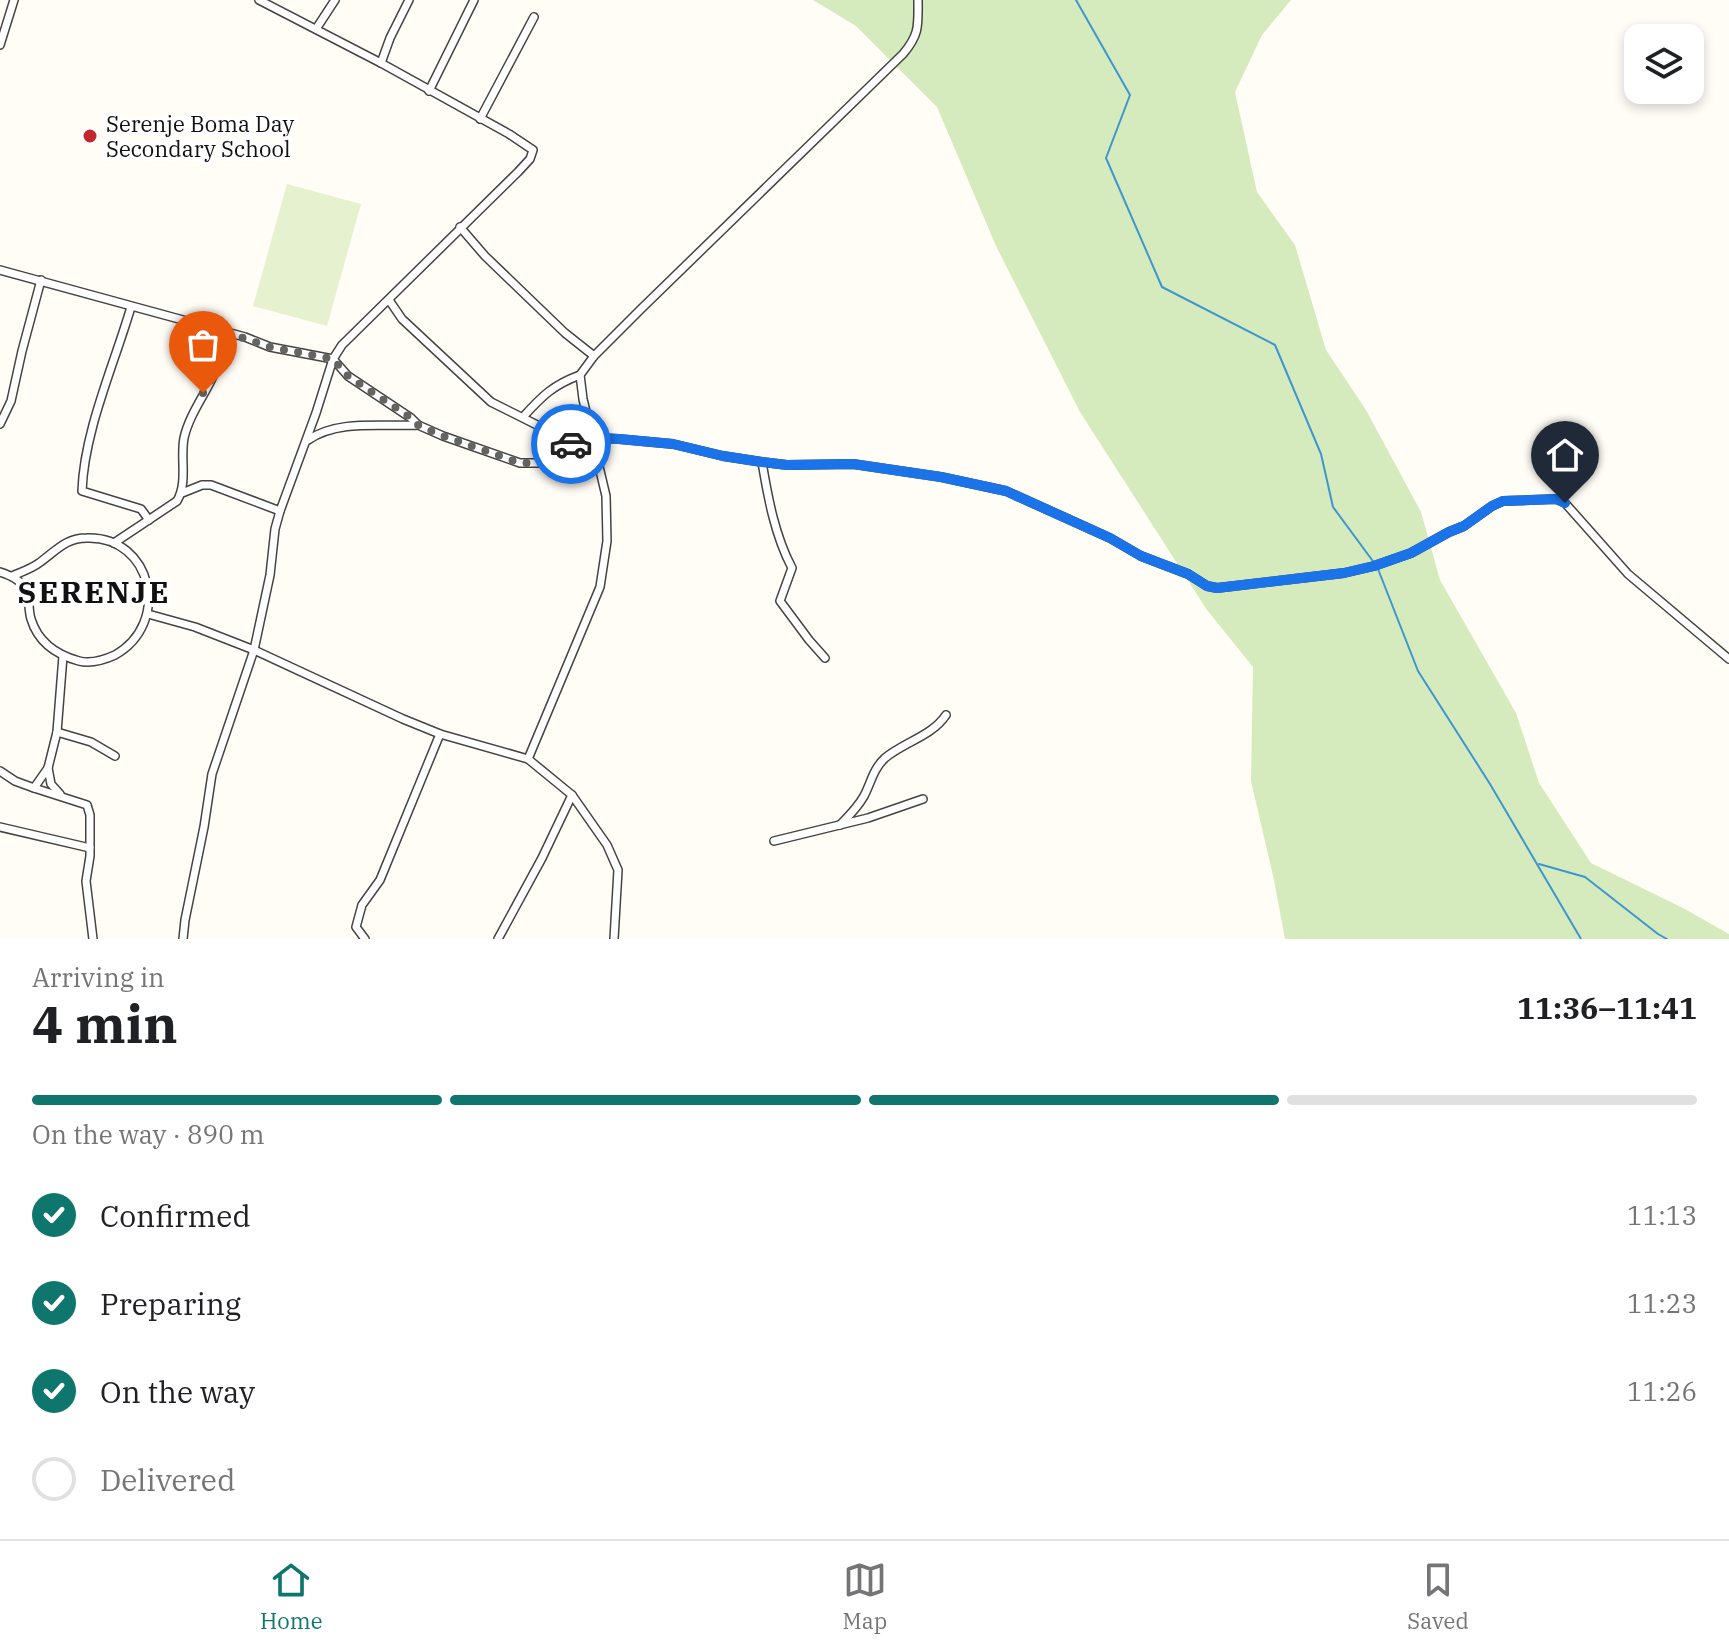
<!DOCTYPE html>
<html lang="en">
<head>
<meta charset="utf-8">
<style>
  body { margin:0; font-family:"IBM Plex Serif",serif; background:#f2f2f2; color:#202124; height:100vh; display:flex; flex-direction:column; font-size:30px; white-space:nowrap }
  * { box-sizing:border-box; margin:0 }
  p { font-size:26px; color:#757577 }
  .icon { flex:none; width:44px; height:44px; fill:none; stroke:currentColor; stroke-width:2; stroke-linecap:round; stroke-linejoin:round }
  .map { position:relative; height:939px; overflow:hidden }
  .drawer { display:flex; flex-direction:column; background:#fff; flex:1 }
  .drawer>* { flex:none }
  .buttons { position:absolute; left:1624px; top:24px; display:grid; gap:16px }
  .buttons a { display:grid; place-items:center; width:80px; height:80px; border-radius:16px; background:#fff; box-shadow:0 4px 12px #0003; font-size:40px }
  .pin { position:absolute; display:grid; place-items:center; width:68px; height:68px; color:#fff; margin:-82px -34px; border-radius:50% 50% 50% 0; rotate:-45deg; box-shadow:0 0 8px #0007 }
  .pin .icon { rotate:45deg }
  .courier { position:absolute; display:grid; place-items:center; width:80px; height:80px; margin:-40px; border:6px solid #1a73e8; border-radius:50%; background:#fff; color:#222; box-shadow:0 2px 10px #0007 }
  .overview em { font-style:normal; font-weight:700 }
  .overview div { display:flex; flex-direction:column-reverse }
  .overview { display:flex; align-items:center; justify-content:space-between; height:136px; padding:0 32px }
  h1 { font-size:52px; font-weight:700; line-height:60px }
  .bar { display:grid; grid-template-columns:repeat(4,1fr); gap:12px 8px; align-content:center; height:96px; padding:0 32px }
  .bar i { height:10px; border-radius:6px; background:#e0e0e0 }
  .bar .selected { background:#0f766e }
  .bar p { grid-column:span 4 }
  ol { padding:0 32px; list-style:none }
  li { display:flex; align-items:center; gap:24px; height:88px }
  li p { margin-inline-start:auto }
  li .icon { padding:8px; border-radius:50%; background:#0f766e; color:#fff; stroke-width:4 }
  li:last-child { color:#757577 }
  li i { width:44px; height:44px; border:4px solid #e0e0e0; border-radius:50% }
  .dock { display:flex; justify-content:space-around; align-items:center; height:112px; border-top:2px solid #e0e0e0; background:#fff; font-size:22px; color:#757577 }
  .dock a { display:grid; justify-items:center; gap:4px }
  .dock .selected { color:#0f766e }
  .map>svg:first-child { display:block }
  .green { fill:#d5ebbd }
  .pitch { fill:#e6f2cf }
  .lines { fill:none; stroke-linecap:round; stroke-linejoin:round }
  .stream { stroke:#3f96cf; stroke-width:2 }
  .minor-casing { stroke:#444; stroke-width:10 }
  .minor { stroke:#fff; stroke-width:7 }
  .done { stroke:#646461; stroke-width:8; stroke-dasharray:0 14.4 }
  .route { stroke:#1a73e8; stroke-width:10 }
  .poi-dot { fill:#c4262e; stroke:#fff; stroke-width:3 }
  .labels { text-anchor:middle; dominant-baseline:central; stroke-width:8; stroke-linejoin:round; paint-order:stroke }
  .poi-label { font-size:22px; fill:#111; stroke:#fff; text-anchor:start }
  .district-label { font-size:30px; font-weight:bold; letter-spacing:2px; fill:#111; stroke:#fff }
</style>
</head>
<body>
<div class="map">
<svg width="1729" height="939" viewBox="0 0 1729 939">
  <rect width="100%" height="100%" fill="#fffdf5"/>
  <path class="green" d="M813,0H1291L1262,35L1235,92L1257,192L1295,245L1326,350L1366,410L1421,512L1440,580L1516,713L1539,783L1591,863L1683,908L1729,934V939H1285L1274,880L1251,781L1253,667L1207,610L1080,412L996,246L937,107L856,26Z"/>
  <path class="pitch" d="M287,184L361,204L327,326L253,306Z"/>
  <g class="lines">
    <g class="stream">
      <path d="M1076,0L1130,95L1106,158L1162,287L1275,345L1321,454L1333,507L1375,564"/>
      <path d="M1378,569L1418,671L1490,784L1581,939"/>
      <path d="M1539,864L1585,877L1658,934L1667,939"/>
    </g>
    <g class="minor-casing">
      <g id="minor">
        <path d="M316,29L335,0"/>
        <path d="M0,45L14,0"/>
        <path d="M381,63L390,38L409,0"/>
        <path d="M429,91L474,0"/>
        <path d="M480,119L534,17"/>
        <path d="M460,227L485,256L565,333L594,356"/>
        <path d="M0,270L245,337L270,347L333,359L348,376L411,418L418,425L443,436L520,463H545L567,449L578,437L619,439L673,444L723,456L762,462L787,465L853,464L941,477L1006,491L1110,538L1141,556L1188,574L1207,586L1217,588L1344,573L1374,566L1411,553L1449,532L1464,526L1492,506L1503,501L1556,499L1565,503L1628,574L1729,659"/>
        <path d="M389,300L402,319L491,402L541,427L578,437"/>
        <path d="M131,307C114,365 84,431 82,491L141,509L149,520"/>
        <path d="M523,417C542,396 553,385 580,375"/>
        <path d="M0,424L11,401L22,351L41,280"/>
        <path d="M308,440C339,419 382,427 418,425"/>
        <path d="M762,462C768,498 775,536 792,568L780,601L809,640L825,658"/>
        <path d="M182,493L202,485H211L280,511"/>
        <path d="M114,543L177,501C188,482 180,459 184,438C189,415 205,395 214,374C220,360 221,346 223,331"/>
        <path d="M0,572C9,575 20,579 25,589C30,598 28,609 31,619C38,642 57,655 79,661C91,664 104,660 115,655C172,623 152,536 87,538C65,538 56,551 39,563C31,569 21,572 12,576"/>
        <path d="M148,614L195,627L254,650L270,575L275,529L280,511L316,413L333,359L342,345L518,172L530,159L533,150L509,134L381,63L259,0"/>
        <path d="M57,732L63,656"/>
        <path d="M528,759L600,587L607,541L606,496L583,399L580,375L594,356L641,309L903,54C920,34 918,25 918,0"/>
        <path d="M48,768L51,784L60,794"/>
        <path d="M0,771L15,781L34,788"/>
        <path d="M840,825C849,816 858,807 864,796C871,783 873,769 885,758C904,742 932,736 946,715"/>
        <path d="M0,827L90,848"/>
        <path d="M774,841L868,818L923,799"/>
        <path d="M93,939L86,881L90,856V815L87,805L34,788L48,768L57,732L91,742L115,756"/>
        <path d="M183,939L185,920L204,827L212,774L254,650L403,719L440,734L528,759L572,795L607,845L618,870L614,939"/>
        <path d="M365,939L356,927L362,905L380,880L440,734"/>
        <path d="M498,939L542,858L572,795"/>
      </g>
    </g>
    <use href="#minor" class="minor"/>
  </g>
  <g class="lines">
    <path class="done" d="M203,393C216,373 220,354 223,331L270,347L333,359L348,376L411,418L418,425L443,436L520,463H545L571,444"/>
    <path class="route" d="M571,444L578,437L619,439L673,444L723,456L762,462L787,465L853,464L941,477L1006,491L1110,538L1141,556L1188,574L1207,586L1217,588L1344,573L1374,566L1411,553L1449,532L1464,526L1492,506L1503,501L1556,499L1565,503"/>
  </g>
  <circle class="poi-dot" cx="90" cy="136" r="8"/>
  <g class="labels">
    <g class="poi-label">
      <text x="106" y="123">Serenje Boma Day<tspan x="106" dy="25">Secondary School</tspan></text>
    </g>
    <g class="district-label">
      <text x="94" y="591">SERENJE</text>
    </g>
  </g>
</svg>
<div class="buttons">
<a><svg class="icon" aria-label="layers" viewBox="0 0 24 24"><path d="M12 4l9 5-9 5-9-5zM3 14l9 5 9-5"/></svg></a>
</div>
<div class="pin" style="left:203px;top:393px;background:#ea580c"><svg class="icon" aria-label="bag" viewBox="0 0 24 24"><path d="M5 8h14l-1 12H6zM9 8a3 3 0 0 1 6 0"/></svg></div>
<div class="pin" style="left:1565px;top:503px;background:#1f2937"><svg class="icon" aria-label="home" viewBox="0 0 24 24"><path d="M3 11l9-7 9 7M6 9v11h12V9"/></svg></div>
<div class="courier" style="left:571px;top:444px"><svg class="icon" aria-label="car" viewBox="0 0 24 24"><path d="M5 17H2v-5l4-1 3-4h7l3 4 3 1v5h-3M9 17h6M6 11h13"/><circle cx="7" cy="17" r="2"/><circle cx="17" cy="17" r="2"/></svg></div>
</div>
<section class="drawer">
<div class="overview"><div><h1>4 min</h1><p>Arriving in</p></div><em>11:36–11:41</em></div>
<div class="bar"><i class="selected"></i><i class="selected"></i><i class="selected"></i><i></i><p>On the way · 890 m</p></div>
<ol>
<li><svg class="icon" aria-label="check" viewBox="0 0 24 24"><path d="M5 12l5 5 9-10"/></svg>Confirmed<p>11:13</p></li>
<li><svg class="icon" aria-label="check" viewBox="0 0 24 24"><path d="M5 12l5 5 9-10"/></svg>Preparing<p>11:23</p></li>
<li><svg class="icon" aria-label="check" viewBox="0 0 24 24"><path d="M5 12l5 5 9-10"/></svg>On the way<p>11:26</p></li>
<li><i></i>Delivered</li>
</ol>
</section>
<nav class="dock">
<a class="selected"><svg class="icon" aria-label="home" viewBox="0 0 24 24"><path d="M3 11l9-7 9 7M6 9v11h12V9"/></svg>Home</a>
<a><svg class="icon" aria-label="map" viewBox="0 0 24 24"><path d="M3 6l6-2 6 2 6-2v14l-6 2-6-2-6 2zM9 4v14M15 6v14"/></svg>Map</a>
<a><svg class="icon" aria-label="saved" viewBox="0 0 24 24"><path d="M7 4h10v16l-5-4-5 4z"/></svg>Saved</a>
</nav>
</body>
</html>
